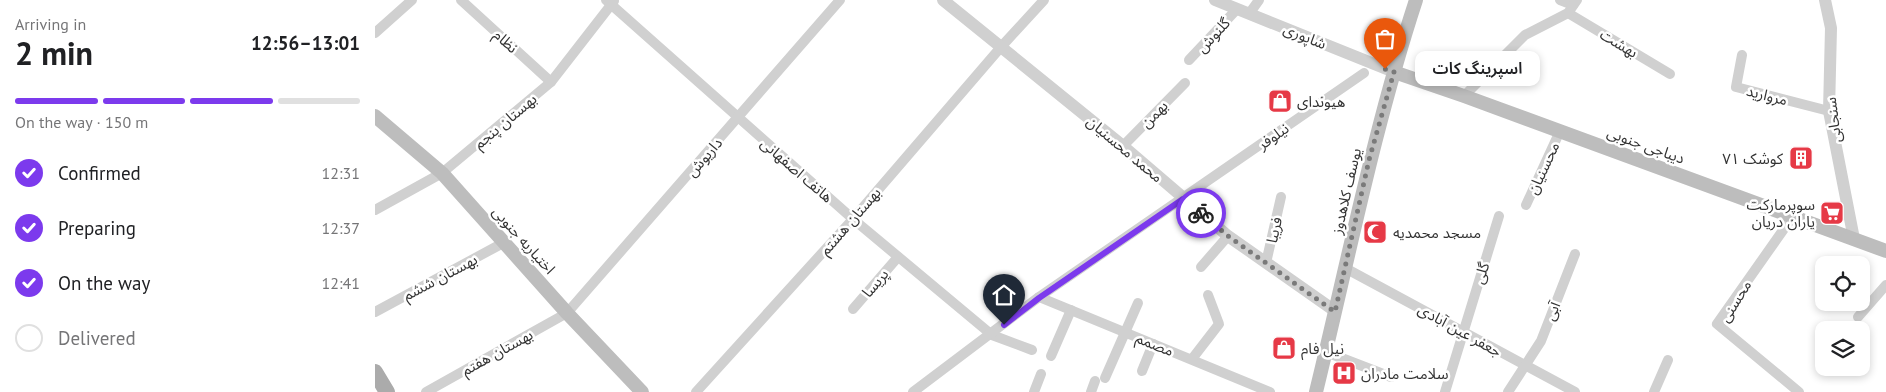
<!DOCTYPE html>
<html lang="en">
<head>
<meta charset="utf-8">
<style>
  body { margin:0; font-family:"PT Sans","Noto Sans Arabic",sans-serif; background:#f6f6f6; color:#202124; height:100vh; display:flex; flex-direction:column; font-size:19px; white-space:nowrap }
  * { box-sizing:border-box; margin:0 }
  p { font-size:16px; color:#757577 }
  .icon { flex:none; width:28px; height:28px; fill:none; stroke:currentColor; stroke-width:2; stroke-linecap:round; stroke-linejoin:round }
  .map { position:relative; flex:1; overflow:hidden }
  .sheet { display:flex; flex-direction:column; background:#fff; width:375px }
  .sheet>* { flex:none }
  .controls { position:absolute; left:1440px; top:256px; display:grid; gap:10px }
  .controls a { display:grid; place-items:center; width:55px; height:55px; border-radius:10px; background:#fff; box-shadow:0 2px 8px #0003; font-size:25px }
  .pin { position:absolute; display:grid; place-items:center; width:42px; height:42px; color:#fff; margin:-51px -21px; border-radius:50% 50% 50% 0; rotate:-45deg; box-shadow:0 0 5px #0007 }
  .pin .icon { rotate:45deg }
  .courier { position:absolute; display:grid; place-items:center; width:50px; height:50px; margin:-25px; border:4px solid #7c3aed; border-radius:50%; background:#fff; color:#222; box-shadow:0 1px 6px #0007 }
  .bubble { position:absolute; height:35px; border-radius:10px; background:#fff; box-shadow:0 2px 8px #0003; font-size:16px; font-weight:600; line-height:35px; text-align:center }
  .overview em { font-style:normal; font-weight:600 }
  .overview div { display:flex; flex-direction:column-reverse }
  .overview { display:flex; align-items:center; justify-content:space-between; height:85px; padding:0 15px }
  h1 { font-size:32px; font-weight:600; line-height:38px }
  .bar { display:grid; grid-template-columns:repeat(4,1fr); gap:8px 5px; align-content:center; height:60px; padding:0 15px }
  .bar i { height:6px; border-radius:4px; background:#e0e0e0 }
  .bar .active { background:#7c3aed }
  .bar p { grid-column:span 4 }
  ol { padding:0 15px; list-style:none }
  li { display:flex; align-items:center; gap:15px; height:55px }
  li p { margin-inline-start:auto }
  li .icon { padding:5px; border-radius:50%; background:#7c3aed; color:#fff; stroke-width:4 }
  li:last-child { color:#757577 }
  li i { width:28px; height:28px; border:2px solid #e0e0e0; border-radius:50% }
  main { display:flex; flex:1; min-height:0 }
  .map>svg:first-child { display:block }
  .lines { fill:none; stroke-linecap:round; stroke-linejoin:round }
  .minor { stroke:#d0d0d0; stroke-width:10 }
  .tertiary { stroke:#d0d0d0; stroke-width:12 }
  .secondary { stroke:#bdbdbd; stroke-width:14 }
  .primary { stroke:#ababab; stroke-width:16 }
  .done { stroke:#7a7a7a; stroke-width:5; stroke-dasharray:0 9 }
  .route { stroke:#7c3aed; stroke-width:6 }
  .labels { text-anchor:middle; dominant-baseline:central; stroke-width:5; stroke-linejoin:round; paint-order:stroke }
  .street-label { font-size:15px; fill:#333; stroke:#fff }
  .poi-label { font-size:15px; fill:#333; stroke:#fff; text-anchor:start }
</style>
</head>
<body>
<main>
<section class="sheet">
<div class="overview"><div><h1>2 min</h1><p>Arriving in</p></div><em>12:56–13:01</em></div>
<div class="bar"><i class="active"></i><i class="active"></i><i class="active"></i><i></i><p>On the way · 150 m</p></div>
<ol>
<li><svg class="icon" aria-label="check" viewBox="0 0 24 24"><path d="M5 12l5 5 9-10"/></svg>Confirmed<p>12:31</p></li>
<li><svg class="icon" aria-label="check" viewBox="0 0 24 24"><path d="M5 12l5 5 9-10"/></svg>Preparing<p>12:37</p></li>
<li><svg class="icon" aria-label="check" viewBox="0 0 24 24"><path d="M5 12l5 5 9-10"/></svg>On the way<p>12:41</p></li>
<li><i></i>Delivered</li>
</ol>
</section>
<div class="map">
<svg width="1511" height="392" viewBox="0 0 1511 392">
  <rect width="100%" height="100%" fill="#fff"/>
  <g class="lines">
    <g class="minor">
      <path d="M86,0L176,82"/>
      <path d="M231,0L478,219L617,335L657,350"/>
      <path d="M1185,0L1198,5"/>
      <path d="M1193,13L1295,74"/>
      <path d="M874,14L884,0"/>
      <path d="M0,33L37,0"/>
      <path d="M1367,55L1361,87L1454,111"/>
      <path d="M814,60L862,9"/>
      <path d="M1089,96L1150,35L1193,13L1202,0"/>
      <path d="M748,146L810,83"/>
      <path d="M1151,205L1185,131"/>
      <path d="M0,210L67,173L176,82L239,1"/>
      <path d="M1418,216L1342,324L1424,392"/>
      <path d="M891,263L906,197"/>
      <path d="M826,267L853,236"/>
      <path d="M970,268L1200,392"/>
      <path d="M664,297L895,392"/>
      <path d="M478,309L523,257"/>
      <path d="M0,312L130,242"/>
      <path d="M1483,317L1511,285"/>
      <path d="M951,352L1016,377"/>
      <path d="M676,356L696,310"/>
      <path d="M817,359L844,324L833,295"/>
      <path d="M767,371L778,344"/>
      <path d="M730,378L763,303"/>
      <path d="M51,392L192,313L465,0"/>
      <path d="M321,392L478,219L626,47L669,0"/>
      <path d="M538,392L664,297L989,73"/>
      <path d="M659,392L666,374"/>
      <path d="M716,392L720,381"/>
      <path d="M1070,392L1124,216"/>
      <path d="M1133,392L1166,341L1200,254"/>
      <path d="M1279,392L1293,360"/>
    </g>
    <g class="tertiary">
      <path d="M568,0L748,146L853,236L960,311"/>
      <path d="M840,0L1019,72"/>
      <path d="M1450,0L1456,28L1454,111L1479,239"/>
    </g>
    <g class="secondary">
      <path d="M1019,72L1089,96L1511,251"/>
      <path d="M0,116L67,173L192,313L267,392"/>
      <path d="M941,392C973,261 999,128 1041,0"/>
    </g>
    <path class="primary" d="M0,372L12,392"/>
  </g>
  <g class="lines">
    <path class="done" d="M826,213L853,236L960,312L994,160L1019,72L1010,69"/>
    <path class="route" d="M629,325L664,298L808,199L826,213"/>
  </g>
  <defs>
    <g id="shop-square" transform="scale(1.25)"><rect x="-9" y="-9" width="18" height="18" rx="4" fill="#e63946" stroke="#fff"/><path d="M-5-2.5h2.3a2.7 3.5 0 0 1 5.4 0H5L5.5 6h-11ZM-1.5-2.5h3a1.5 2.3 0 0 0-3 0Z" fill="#fff"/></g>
    <g id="building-square" transform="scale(1.25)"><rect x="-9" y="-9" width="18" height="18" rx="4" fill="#e63946" stroke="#fff"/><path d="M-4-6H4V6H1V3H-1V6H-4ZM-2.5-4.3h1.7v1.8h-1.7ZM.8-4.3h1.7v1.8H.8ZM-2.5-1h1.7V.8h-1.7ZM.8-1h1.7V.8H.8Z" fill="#fff"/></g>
    <g id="supermarket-square" transform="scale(1.25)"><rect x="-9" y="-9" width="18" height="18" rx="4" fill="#e63946" stroke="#fff"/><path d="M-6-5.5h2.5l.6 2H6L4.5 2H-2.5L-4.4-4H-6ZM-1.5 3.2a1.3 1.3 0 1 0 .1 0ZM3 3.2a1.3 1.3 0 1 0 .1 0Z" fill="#fff"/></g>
    <g id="mosque-square" transform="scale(1.25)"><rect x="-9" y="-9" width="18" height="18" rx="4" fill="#e63946" stroke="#fff"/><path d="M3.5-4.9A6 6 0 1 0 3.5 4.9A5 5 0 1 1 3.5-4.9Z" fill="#fff"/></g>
    <g id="hospital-square" transform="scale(1.25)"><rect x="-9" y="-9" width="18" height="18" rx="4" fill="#e63946" stroke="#fff"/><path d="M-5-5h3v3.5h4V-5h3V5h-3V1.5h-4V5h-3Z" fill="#fff"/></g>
  </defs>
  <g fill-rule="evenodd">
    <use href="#shop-square" x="905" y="101"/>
    <use href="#building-square" x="1426" y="158"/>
    <use href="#supermarket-square" x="1457" y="213"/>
    <use href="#mosque-square" x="1000" y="232"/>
    <use href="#shop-square" x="909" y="348"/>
    <use href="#hospital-square" x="969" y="373"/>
  </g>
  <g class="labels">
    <g class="street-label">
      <text transform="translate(838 35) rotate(-47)">گلنوش</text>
      <text transform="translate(930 36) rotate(22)">شاپوری</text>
      <text transform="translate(131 41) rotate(42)">نظام</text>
      <text transform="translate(1244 43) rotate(31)">بهشت</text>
      <text transform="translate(1392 95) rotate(14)">مروارید</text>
      <text transform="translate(779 114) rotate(-46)">بهمن</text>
      <text transform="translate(1458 120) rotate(-97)">سنجابی</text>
      <text transform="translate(130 121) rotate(-40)">بهستان پنجم</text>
      <text transform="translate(898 136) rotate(-35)">نیلوفر</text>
      <text transform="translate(1271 145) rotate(20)">دیباجی جنوبی</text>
      <text transform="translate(750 149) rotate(40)">محمد محسنیان</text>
      <text transform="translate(329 157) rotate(-49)">داریوش</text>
      <text transform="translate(1168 168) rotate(-65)">محسنیان</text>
      <text transform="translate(422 170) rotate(41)">هاتف اصفهانی</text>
      <text transform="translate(971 191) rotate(-77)">یوسف کلاهدوز</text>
      <text transform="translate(475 221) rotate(-49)">بهستان هشتم</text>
      <text transform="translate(899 230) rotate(-77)">فریبا</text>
      <text transform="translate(149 240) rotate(48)">اختیاریه جنوبی</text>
      <text transform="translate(1106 273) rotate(-73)">گلی</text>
      <text transform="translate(65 277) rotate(-28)">بهستان ششم</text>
      <text transform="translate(500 283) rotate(-50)">پریسا</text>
      <text transform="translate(1360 301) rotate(-58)">محسنی</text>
      <text transform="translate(1177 311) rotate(-68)">آبی</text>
      <text transform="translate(1085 330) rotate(29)">جعفر عین آبادی</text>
      <text transform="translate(780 344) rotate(22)">مصمم</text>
      <text transform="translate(122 352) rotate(-29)">بهستان هفتم</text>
    </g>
    <g class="poi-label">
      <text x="922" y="101">هیوندای</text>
      <text x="1408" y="158" text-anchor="end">کوشک ۷۱</text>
      <text x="1440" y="204" text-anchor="end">سوپرمارکت<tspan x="1440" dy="17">یاران دریان</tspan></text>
      <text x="1018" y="232">مسجد محمدیه</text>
      <text x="926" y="348">نیل فام</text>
      <text x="986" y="373">سلامت مادران</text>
    </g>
  </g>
</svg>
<div class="controls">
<a><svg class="icon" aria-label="locate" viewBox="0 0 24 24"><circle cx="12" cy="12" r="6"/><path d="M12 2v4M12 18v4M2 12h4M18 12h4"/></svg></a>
<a><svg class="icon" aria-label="layers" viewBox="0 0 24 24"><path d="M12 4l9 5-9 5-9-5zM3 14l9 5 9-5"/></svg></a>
</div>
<div class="pin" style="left:1010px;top:69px;background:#ea580c"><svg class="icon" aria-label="bag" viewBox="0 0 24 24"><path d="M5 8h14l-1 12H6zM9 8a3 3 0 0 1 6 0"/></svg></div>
<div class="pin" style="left:629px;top:325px;background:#1f2937"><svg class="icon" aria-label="home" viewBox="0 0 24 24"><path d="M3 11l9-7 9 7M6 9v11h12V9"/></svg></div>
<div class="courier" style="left:826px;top:213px"><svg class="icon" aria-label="bike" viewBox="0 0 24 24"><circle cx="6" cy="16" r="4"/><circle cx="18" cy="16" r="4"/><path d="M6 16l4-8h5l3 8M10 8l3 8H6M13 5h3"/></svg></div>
<div class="bubble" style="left:1040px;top:51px;width:125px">اسپرینگ کات</div>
</div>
</main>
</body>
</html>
